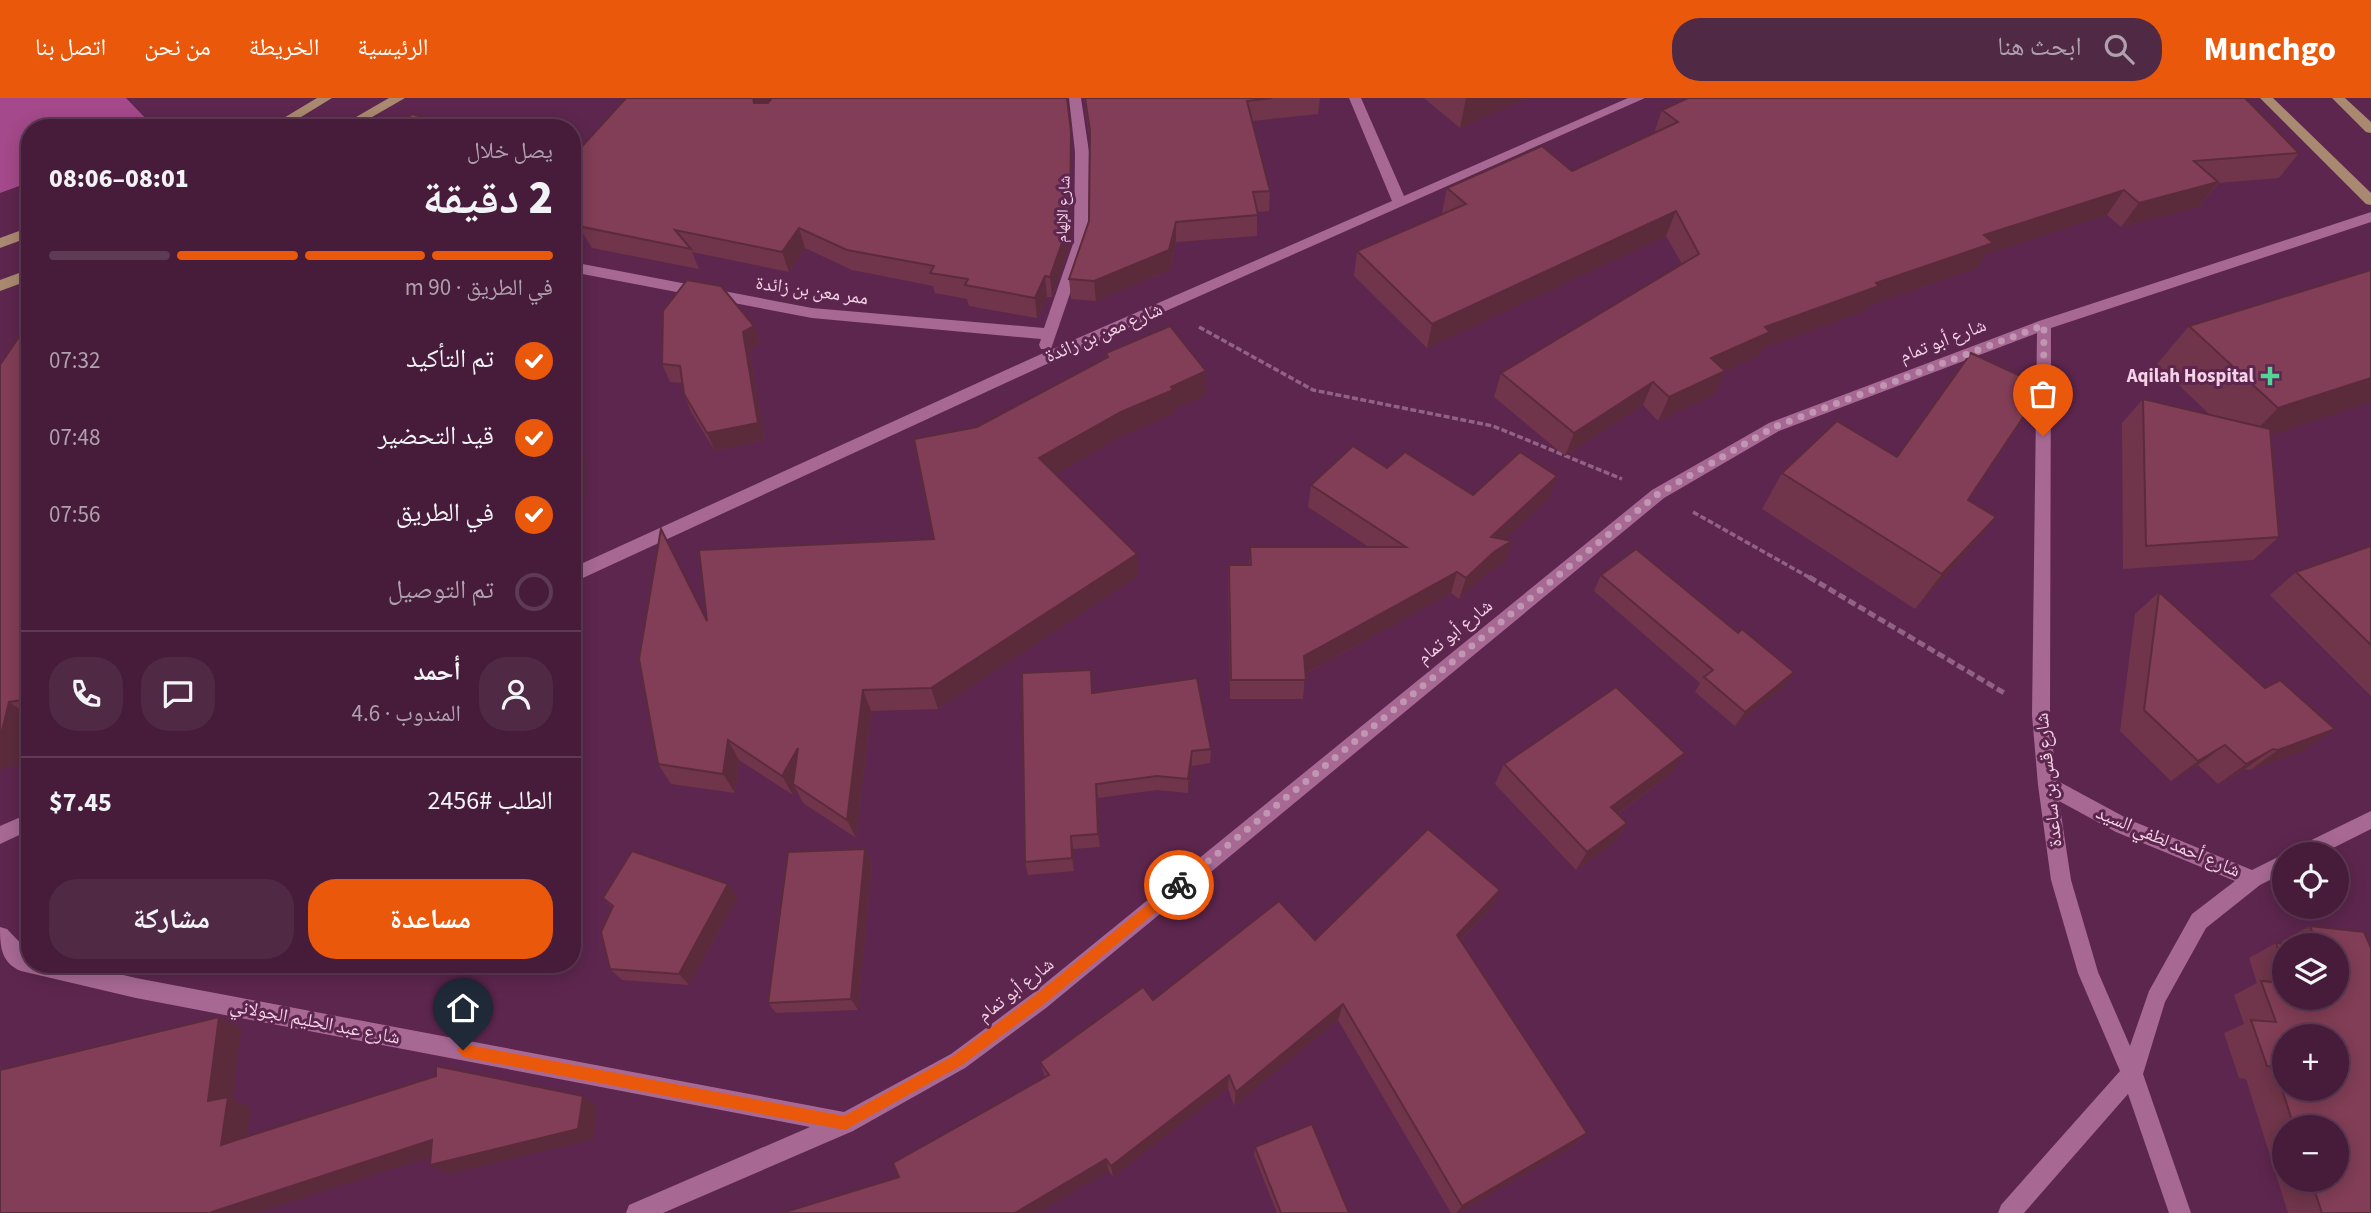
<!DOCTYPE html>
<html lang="ar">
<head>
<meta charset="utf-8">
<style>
  body { margin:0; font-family:"Source Sans 3","Noto Naskh Arabic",sans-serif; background:#502945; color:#f1f3f6; direction:rtl; height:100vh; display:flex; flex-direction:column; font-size:26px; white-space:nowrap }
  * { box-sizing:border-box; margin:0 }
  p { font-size:23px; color:#b0a1af }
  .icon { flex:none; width:38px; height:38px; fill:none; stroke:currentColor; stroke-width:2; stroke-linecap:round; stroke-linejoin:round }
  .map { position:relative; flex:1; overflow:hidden; direction:ltr }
  .panel { position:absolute; left:21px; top:21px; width:560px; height:854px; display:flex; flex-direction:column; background:#461c3a; border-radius:28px; box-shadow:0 4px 18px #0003,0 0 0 2px #5e3a54; direction:rtl }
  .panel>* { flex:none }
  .fabs { position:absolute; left:2272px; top:744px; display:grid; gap:14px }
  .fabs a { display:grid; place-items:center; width:77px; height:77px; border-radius:50%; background:#461c3a; box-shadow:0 4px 18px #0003,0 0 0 2px #5e3a54; font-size:35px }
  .pin { position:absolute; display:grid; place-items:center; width:60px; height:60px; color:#fff; margin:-72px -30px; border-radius:50% 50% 50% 0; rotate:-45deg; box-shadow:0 0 7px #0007 }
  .pin .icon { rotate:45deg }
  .courier { position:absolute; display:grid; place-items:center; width:70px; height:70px; margin:-35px; border:5px solid #ea580c; border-radius:50%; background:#fff; color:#222; box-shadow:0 2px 9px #0007 }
  .head em { font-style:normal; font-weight:800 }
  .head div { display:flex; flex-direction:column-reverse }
  .head { display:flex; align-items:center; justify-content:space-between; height:119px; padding:0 28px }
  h1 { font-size:46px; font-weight:800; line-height:52px }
  .bar { display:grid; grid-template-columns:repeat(4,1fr); gap:10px 7px; align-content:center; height:84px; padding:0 28px }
  .bar i { height:9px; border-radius:5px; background:#5e3a54 }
  .bar .current { background:#ea580c }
  .bar p { grid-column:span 4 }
  .line { display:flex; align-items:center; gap:18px; padding:0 28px; border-top:2px solid #5e3a54 }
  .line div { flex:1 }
  .round { display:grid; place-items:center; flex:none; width:74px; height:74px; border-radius:28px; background:#502945 }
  ol { padding:0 28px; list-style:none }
  li { display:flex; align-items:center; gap:21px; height:77px }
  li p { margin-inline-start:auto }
  li .icon { padding:7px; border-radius:50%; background:#ea580c; color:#fff; stroke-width:4 }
  li:last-child { color:#b0a1af }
  li i { width:38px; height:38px; border:4px solid #5e3a54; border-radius:50% }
  .primary-button { display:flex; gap:14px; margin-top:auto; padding:14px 28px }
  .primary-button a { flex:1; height:80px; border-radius:28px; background:#ea580c; color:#fff; font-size:28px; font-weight:800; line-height:80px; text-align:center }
  .primary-button a+a { background:#502945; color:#f1f3f6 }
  header { display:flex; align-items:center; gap:42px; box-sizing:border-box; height:98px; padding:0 35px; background:#ea580c; color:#fff }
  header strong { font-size:33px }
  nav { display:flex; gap:38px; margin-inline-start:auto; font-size:24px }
  .search { width:490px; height:63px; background:#502945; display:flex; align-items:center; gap:18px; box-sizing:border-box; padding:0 24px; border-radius:28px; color:#b0a1af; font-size:26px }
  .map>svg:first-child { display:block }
  .forest { fill:#a4498b }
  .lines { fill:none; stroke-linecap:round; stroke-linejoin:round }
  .path-far1 { stroke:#926284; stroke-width:3.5; stroke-dasharray:6 2.5; stroke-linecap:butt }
  .path { stroke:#926284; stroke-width:5; stroke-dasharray:8 3.5; stroke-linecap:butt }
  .minor { fill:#a76994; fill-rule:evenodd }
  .major { fill:#aa8971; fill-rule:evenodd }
  .wall { fill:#70354a; fill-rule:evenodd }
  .shaded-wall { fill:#5b2b3c }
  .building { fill:#823e56; stroke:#5b2b3c; stroke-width:2; fill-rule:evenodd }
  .route { fill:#ea580c }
  .done { stroke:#c096b2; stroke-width:7; stroke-dasharray:0 12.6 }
  .poi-dot { fill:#54d396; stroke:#5d264e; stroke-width:2.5 }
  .labels { text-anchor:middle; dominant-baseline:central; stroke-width:6; stroke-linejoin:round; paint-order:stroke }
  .far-street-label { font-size:16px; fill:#f5d2e8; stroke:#5d264e }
  .street-label { font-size:19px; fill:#f5d2e8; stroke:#5d264e }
  .poi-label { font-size:19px; font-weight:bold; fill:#f5d2e8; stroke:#5d264e; text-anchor:end }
</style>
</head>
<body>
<header>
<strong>Munchgo</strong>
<div class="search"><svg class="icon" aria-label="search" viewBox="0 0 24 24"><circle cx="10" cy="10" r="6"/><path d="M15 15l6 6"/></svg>ابحث هنا</div>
<nav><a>الرئيسية</a><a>الخريطة</a><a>من نحن</a><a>اتصل بنا</a></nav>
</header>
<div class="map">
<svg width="2371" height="1115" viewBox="0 0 2371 1115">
  <rect width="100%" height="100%" fill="#5d264e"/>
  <path class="forest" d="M0,0H126L155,30H30V84L0,95Z"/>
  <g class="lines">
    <g class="path-far1">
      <path d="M1199,229L1313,292L1493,328L1622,381"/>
      <path d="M1693,414L1812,481"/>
    </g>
    <path class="path" d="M1809,479L2006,596"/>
    <g class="minor">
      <path d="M1069,0H1081L1089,54L1088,143L1051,251H1041L1039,247L1041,241L812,220L572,174V164L812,210L1044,230L1074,143L1075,54Z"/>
      <path d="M1349,0H1361L1404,98L1628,0H1645L1049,265L572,485V470L1039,257L1392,103Z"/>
      <path d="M2371,114V124L2051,230L2050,617L2056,682L2130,722L2252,772L2284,756V775L2260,787L2206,830L2165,904L2143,976L2191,1115H2169L2128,996L2024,1115H1998L2001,1107L2120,973L2078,875L2051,782L2038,687L2032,617L2037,235L1779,333L1664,400L1046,910L965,970L853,1033L663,1115H626L629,1107L810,1029L136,900L21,873C1,865 0,848 0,829L7,831L30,855V866H77L136,880L844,1014L951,956L1032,896L1652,392L1769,325L2039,223ZM2059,703L2116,734L2235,783L2192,816L2149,893L2130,948L2098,874L2071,782Z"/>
      <path d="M2371,713V731L2321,756H2292L2295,750Z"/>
      <path d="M30,715V732L0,746V728Z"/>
    </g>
    <g class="major">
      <path d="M317,0H332L283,30H267Z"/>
      <path d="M389,0H405L353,30H337Z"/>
      <path d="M2260,0H2273L2371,95V107L2366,106Z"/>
      <path d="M2332,0H2345L2371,24V35L2366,34Z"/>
      <path d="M30,129V139L0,150V140Z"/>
      <path d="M30,171V182L0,193V182Z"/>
    </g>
  </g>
  <g class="wall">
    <path d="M1084,0H1320L1318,16L1252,23L1270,93L1269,113L1257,114V138L1176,144L1170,172L1096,203L1071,201L1069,181L1089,123L1090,44Z"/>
    <path d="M1424,0H1529L1460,30Z"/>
    <path d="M1662,12L2299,55L2279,80L2218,85L2199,109L2121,129L2107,117L1986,156L1978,170L1868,208L1865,213L1763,250L1759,258L1725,273L1714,297L1658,323L1643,307L1565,358L1494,299L1501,275L1682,166L1666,138L1427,250L1354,178L1357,153L1444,116L1442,115L1447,90L1572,73L1654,35Z"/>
    <path d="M572,52L578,53L1072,54L1071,143L1052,199H1047L1037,220L969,208L967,201L935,195L933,188L852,172L805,150L789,174L692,154L699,171L592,150L572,117Z"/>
    <path d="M2371,172V304L2271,337L2279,439L2253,462L2123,471L2122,325L2143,301L2210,317L2157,266L2189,228Z"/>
    <path d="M30,226V639L24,666L0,671Z"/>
    <path d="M754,228L760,246L749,252L765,342L715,353L691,314L684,296L682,285L670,284L662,266Z"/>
    <path d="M1106,255L1206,273V297L1173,312V316L1122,338L1055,376L1138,478L938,611L871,613L856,740L803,705L796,691L793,697L739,662L735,695L671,686L658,666L661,431L706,521L934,441L977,329L1106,260Z"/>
    <path d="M1387,370L1473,397L1557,378L1549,400L1504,442L1512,443L1505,465L1488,474L1459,501L1451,495L1305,576L1303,601H1230L1228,489L1229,467H1249L1250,449H1369L1308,409L1311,387Z"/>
    <path d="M1782,375L1996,419L1967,454L1915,511L1762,411Z"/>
    <path d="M2371,448V598L2270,497L2296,474Z"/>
    <path d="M1601,477L1738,535L1794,574L1783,589L1735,628L1695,594L1700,585L1594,493Z"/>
    <path d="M2159,494L2305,652L2250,672L2245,671L2218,686L2198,667L2171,683L2120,633L2135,516Z"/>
    <path d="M1093,595L1211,651L1210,665L1192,668L1188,695L1157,692L1098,700L1100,749L1073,751L1074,773L1028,777L1025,764Z"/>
    <path d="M1504,666L1672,675L1618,716L1627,725L1615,744L1576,772L1495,686Z"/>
    <path d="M865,751L872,764L858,912L776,915L768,905Z"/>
    <path d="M1500,792L1491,810L1461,842L1587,1035L1575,1047L1459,1115H1451L1338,922L1234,1008L1228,990L1113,1079L1109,1073L899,1079L1045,979L1040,964L1153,902L1315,842Z"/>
    <path d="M738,799L689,887L622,882L610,871L612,810L603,800Z"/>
    <path d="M2310,828L2364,834L2371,1115H2288L2246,981L2239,980L2224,935L2244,926L2234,897L2257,885L2249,860L2276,845L2283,846L2282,843ZM2284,847H2336L2284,900ZM2284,1029H2336V1082H2284Z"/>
    <path d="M1255,1049L1349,1115H1277L1254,1057Z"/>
  </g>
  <g class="shaded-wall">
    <path d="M753,0H775L759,19Z"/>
    <path d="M1466,0H1529L1460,30Z"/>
    <path d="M1071,34L1072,54L1071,143L1052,199L1050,179Z"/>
    <path d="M2218,84L2199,109L2121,129L2139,105Z"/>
    <path d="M2124,92L2107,117L1986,156L1978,170L1868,208L1865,213L1763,250L1759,258L1700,284L1711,260L1765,229L1876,185L1984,137Z"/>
    <path d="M1676,113L1666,138L1427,250L1432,226Z"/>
    <path d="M1176,124V144L1170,172L1096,203L1094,183Z"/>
    <path d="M799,130L805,150L789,174L782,154Z"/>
    <path d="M1045,178L1047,199L1037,220L1035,200Z"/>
    <path d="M754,228L760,246L749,252L765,342L715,353L707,335L743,234Z"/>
    <path d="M572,251L576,258L586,377L583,423L572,428Z"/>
    <path d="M1206,273V297L1173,312V316L1122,338L1042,384L1039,360L1121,314L1171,289Z"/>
    <path d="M1725,273L1714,297L1658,323L1669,299Z"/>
    <path d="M2371,280V304L2242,347L2278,310Z"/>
    <path d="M1653,284L1643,307L1565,358L1574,335Z"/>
    <path d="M1557,378L1549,400L1484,461L1491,439Z"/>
    <path d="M1996,419L1967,454L1915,511L1942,476Z"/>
    <path d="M1512,443L1505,465L1488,474L1459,501L1466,480L1495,453Z"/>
    <path d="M1137,456L1138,478L938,611L931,590Z"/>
    <path d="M1457,474L1451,495L1301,578L1304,558Z"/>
    <path d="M572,527L576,533L572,599Z"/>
    <path d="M1794,574L1783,589L1735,628L1745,614Z"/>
    <path d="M863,592L871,613L856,740L847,722Z"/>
    <path d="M9,604L30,618V639L24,666L0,671V641Z"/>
    <path d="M2335,631L2305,652L2250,672L2278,652Z"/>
    <path d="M728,642L739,662L735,695L723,676Z"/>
    <path d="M2225,647L2198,667L2171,683L2198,663Z"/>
    <path d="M798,650L793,686L796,691L793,697L782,678Z"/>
    <path d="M2273,651L2245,671L2218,686L2246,666Z"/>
    <path d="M1192,653V668L1188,695V681Z"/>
    <path d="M1685,655L1672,675L1600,729L1611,709Z"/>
    <path d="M1096,686L1098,700L1100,749L1098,736Z"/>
    <path d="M1627,725L1615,744L1576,772L1587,754Z"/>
    <path d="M1071,738L1073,751L1074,773L1072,760Z"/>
    <path d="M865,751L872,764L858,912L851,901Z"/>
    <path d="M728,786L738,799L689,887L679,876Z"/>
    <path d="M1500,792L1491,810L1449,854L1457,837Z"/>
    <path d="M1343,906L1338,922L1234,1008L1236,994Z"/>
    <path d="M219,919L241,930L233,1001L251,1009L245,1056L221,1047L208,1003Z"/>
    <path d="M1229,977L1228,990L1113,1079L1111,1068Z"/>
    <path d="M583,998L597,1008L593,1041L449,1076L430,1067Z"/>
    <path d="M1587,1035L1575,1047L1459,1115H1456L1462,1108Z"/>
    <path d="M432,1042L450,1052L257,1115H212V1114Z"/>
    <path d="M1106,1061L1109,1073L1037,1115H1015Z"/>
  </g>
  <g class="building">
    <path d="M626,0H753L754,5H768L772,0H1067L1071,34L1070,122L1050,179L1045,178L1035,200L965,187L968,181L930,175L934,168L847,152L799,130L782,154L675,132L691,151L583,129L572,112V52L578,53Z"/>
    <path d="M1085,0H1272L1247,3L1270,93L1253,94L1258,117L1176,124L1169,152L1094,183L1069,181L1089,123L1090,33Z"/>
    <path d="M1688,0H2245L2299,55L2194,63L2218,84L2139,105L2124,92L1984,137L1993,145L1876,185L1879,188L1765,229L1770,234L1711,260L1725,273L1669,299L1653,284L1574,335L1501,275L1699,156L1676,113L1432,226L1357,153L1466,106L1447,90L1542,48L1572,73L1678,24L1662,12Z"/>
    <path d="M412,16L459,30H395Z"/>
    <path d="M2371,172V280L2278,310L2189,228Z"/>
    <path d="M687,182L721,188L754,228L743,234L758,325L707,335L684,296L680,268L662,266L663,213Z"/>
    <path d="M30,226V601L9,604L0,641V267L27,227Z"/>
    <path d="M1170,228L1206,273L1171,289L1173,292L1121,314L1039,360L1137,456L931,590L863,592L847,722L793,686L798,650L782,678L728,642L723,676L658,666L639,561L661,431L707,523L699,452L934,441L914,341L977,329L1108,259L1106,255Z"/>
    <path d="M1971,255L2025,280L2032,306L1968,402L1996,419L1942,476L1782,375L1837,323L1897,359Z"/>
    <path d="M2143,301L2270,331L2279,439L2146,448Z"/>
    <path d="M572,325L575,358L572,397Z"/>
    <path d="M1353,348L1387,370L1405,354L1473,397L1520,354L1557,378L1491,439L1512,443L1495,453L1466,480L1457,474L1304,558L1306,582H1231L1229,467H1251L1250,449H1406L1311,387Z"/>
    <path d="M2371,448V547L2296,474Z"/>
    <path d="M1636,451L1738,535L1742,531L1794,574L1745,614L1704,579L1713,572L1601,477Z"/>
    <path d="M2159,494L2265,590L2280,582L2335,631L2278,652L2273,651L2246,666L2225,647L2198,663L2144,612Z"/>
    <path d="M1091,572L1092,595L1197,580L1211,651L1192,653L1188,681L1157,678L1096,686L1098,736L1071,738L1072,760L1025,764L1022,575Z"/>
    <path d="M1616,589L1685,655L1611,709L1627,725L1587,754L1504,666Z"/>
    <path d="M1428,731L1500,792L1457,837L1587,1035L1462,1108L1343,906L1236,994L1229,977L1111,1068L1106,1061L1015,1115H782L899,1079L893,1065L1049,977L1040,964L1143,889L1153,902L1279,803L1315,842Z"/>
    <path d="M865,751L851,901L768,905L788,754Z"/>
    <path d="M632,753L728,786L679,876L610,871L601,834L613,808L603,800Z"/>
    <path d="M2310,828L2364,834L2371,850V1115H2322L2311,1082H2336V1029H2294L2275,969L2267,968L2251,922L2276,924L2261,883L2284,885V900H2336V847H2317ZM2284,938H2336V990H2284Z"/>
    <path d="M2276,845L2293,847H2284V868Z"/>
    <path d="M219,919L208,1003L228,999L221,1047L436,978V968L583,998L578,1031L430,1067L432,1042L212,1114V1115H0V972Z"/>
    <path d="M1312,1026L1349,1115H1281L1255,1049Z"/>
  </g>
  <path class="route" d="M1179,781L1186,787L1184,791L1043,907L962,967L845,1032L463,959L457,952L463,946L844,1018L953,958L1034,898Z"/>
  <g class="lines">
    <path class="done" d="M1179,787L1658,396L1774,329L2044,227L2043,338"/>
  </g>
  <path class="poi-dot" d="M2266.5 267.5h7v7h7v7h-7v7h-7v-7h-7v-7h7z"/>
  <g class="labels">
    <g class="far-street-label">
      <text transform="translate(1063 111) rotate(-87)">شارع الإلهام</text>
    </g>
    <g class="street-label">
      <text transform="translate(812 193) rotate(8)">ممر معن بن زائدة</text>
      <text transform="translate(1104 235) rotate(-23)">شارع معن بن زائدة</text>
      <text transform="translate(1943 243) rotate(-21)">شارع أبو تمام</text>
      <text transform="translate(1455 534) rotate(-39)">شارع أبو تمام</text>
      <text transform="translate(2049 682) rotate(-96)">شارع قس بن ساعدة</text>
      <text transform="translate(2168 744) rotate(23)">شارع أحمد لطفي السيد</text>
      <text transform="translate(1016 892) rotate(-38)">شارع أبو تمام</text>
      <text transform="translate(315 924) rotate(11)">شارع عبد الحليم الجولاني</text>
    </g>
    <g class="poi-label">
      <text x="2254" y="278">Aqilah Hospital</text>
    </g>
  </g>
</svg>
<div class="fabs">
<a><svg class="icon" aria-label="locate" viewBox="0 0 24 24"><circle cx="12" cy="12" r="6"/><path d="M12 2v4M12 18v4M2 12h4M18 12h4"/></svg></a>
<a><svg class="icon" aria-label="layers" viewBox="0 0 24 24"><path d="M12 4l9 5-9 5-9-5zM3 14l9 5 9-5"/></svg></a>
<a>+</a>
<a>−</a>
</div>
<div class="pin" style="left:2043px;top:338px;background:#ea580c"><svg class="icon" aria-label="bag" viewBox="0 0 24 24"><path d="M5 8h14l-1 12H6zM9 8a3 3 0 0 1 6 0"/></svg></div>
<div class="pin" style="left:463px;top:952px;background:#1f2937"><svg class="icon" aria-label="home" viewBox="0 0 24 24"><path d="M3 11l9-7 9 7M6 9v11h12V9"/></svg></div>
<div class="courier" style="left:1179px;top:787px"><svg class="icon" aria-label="bike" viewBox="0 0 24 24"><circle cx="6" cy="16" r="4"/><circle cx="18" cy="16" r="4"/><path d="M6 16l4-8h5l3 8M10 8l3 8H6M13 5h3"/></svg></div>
<section class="panel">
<div class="head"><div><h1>2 دقيقة</h1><p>يصل خلال</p></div><em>08:01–08:06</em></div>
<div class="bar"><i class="current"></i><i class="current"></i><i class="current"></i><i></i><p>في الطريق · 90 m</p></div>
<ol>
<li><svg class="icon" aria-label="check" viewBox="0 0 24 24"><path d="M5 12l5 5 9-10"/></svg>تم التأكيد<p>07:32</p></li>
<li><svg class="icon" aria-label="check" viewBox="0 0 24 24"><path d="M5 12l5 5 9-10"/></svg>قيد التحضير<p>07:48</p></li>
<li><svg class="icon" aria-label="check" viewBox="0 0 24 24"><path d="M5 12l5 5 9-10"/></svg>في الطريق<p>07:56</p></li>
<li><i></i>تم التوصيل</li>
</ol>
<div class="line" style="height:126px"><a class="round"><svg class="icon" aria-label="person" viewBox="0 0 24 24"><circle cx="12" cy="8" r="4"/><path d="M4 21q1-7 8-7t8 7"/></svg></a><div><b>أحمد</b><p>المندوب · 4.6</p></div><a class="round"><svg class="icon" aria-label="chat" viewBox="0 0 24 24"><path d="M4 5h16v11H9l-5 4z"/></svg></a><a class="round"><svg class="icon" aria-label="phone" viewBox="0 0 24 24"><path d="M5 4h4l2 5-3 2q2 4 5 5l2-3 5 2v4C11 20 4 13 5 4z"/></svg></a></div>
<div class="line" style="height:91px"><div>الطلب #2456</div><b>$7.45</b></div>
<div class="primary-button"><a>مساعدة</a><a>مشاركة</a></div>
</section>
</div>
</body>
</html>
